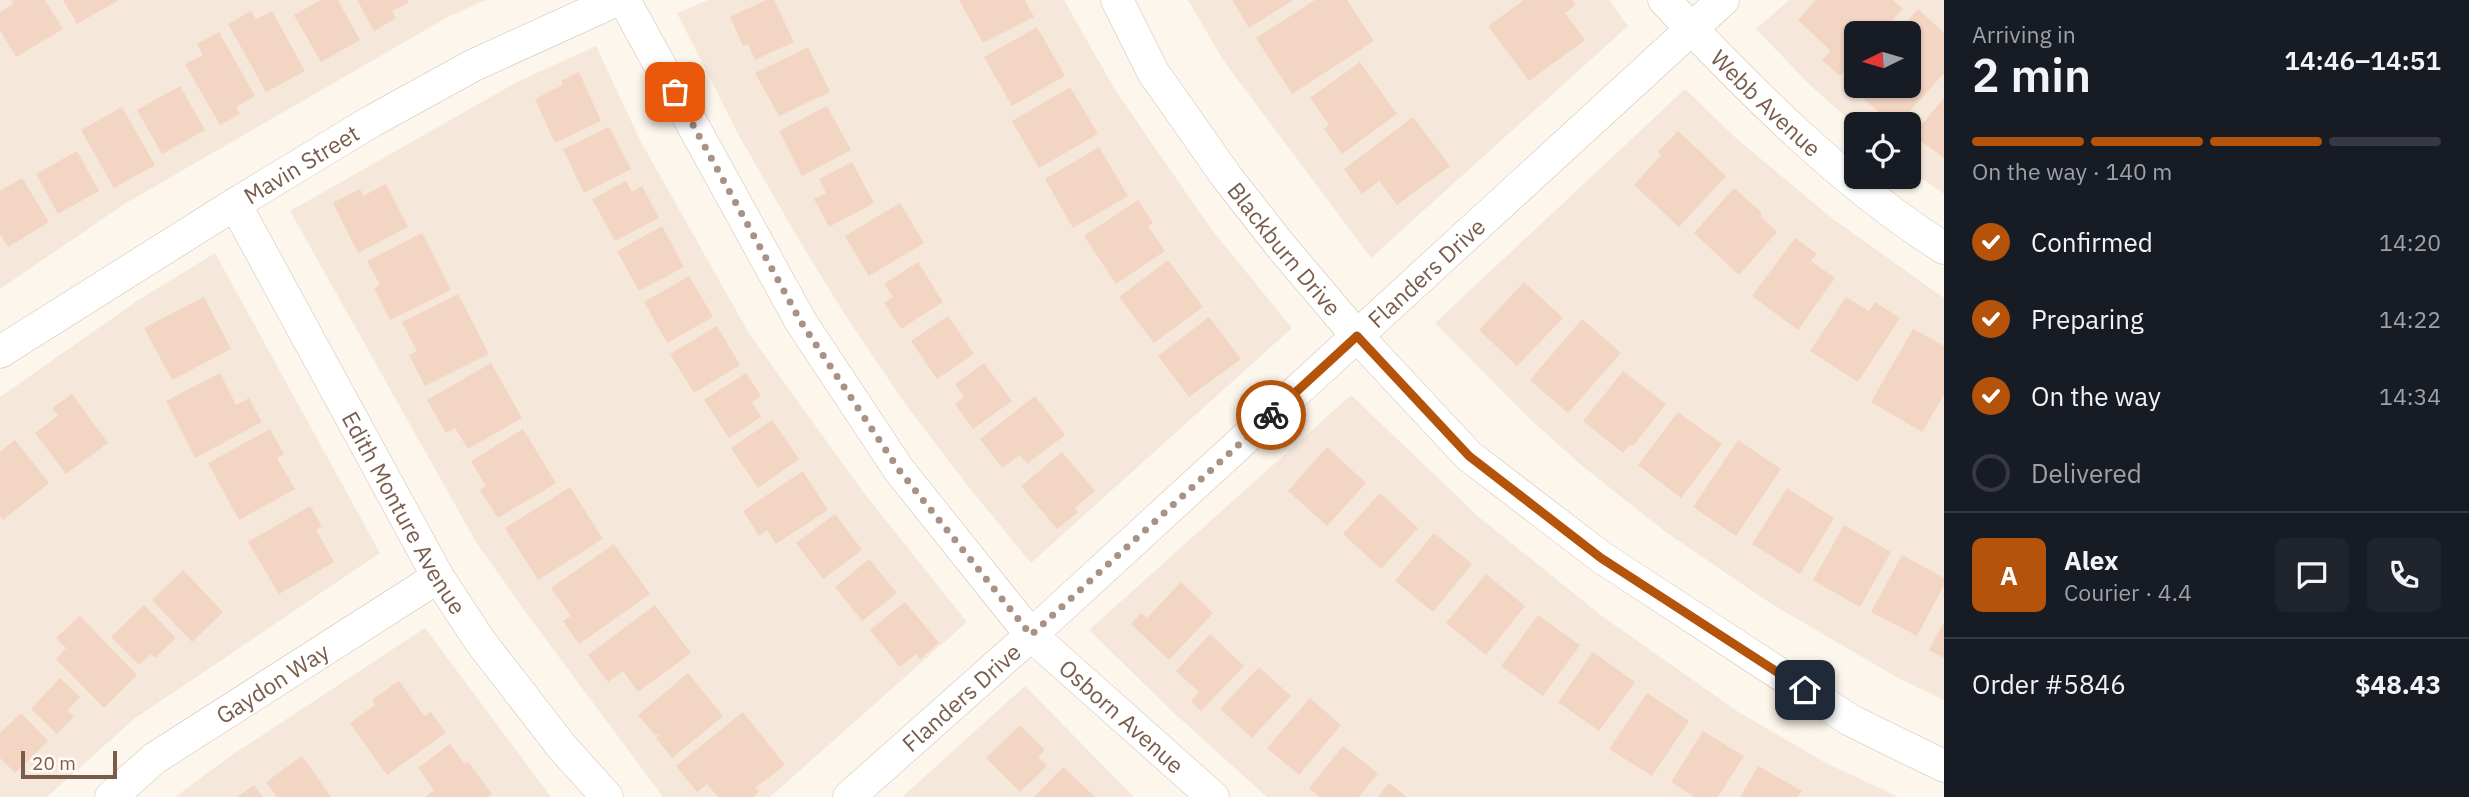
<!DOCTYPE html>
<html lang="en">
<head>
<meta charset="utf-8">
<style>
  body { margin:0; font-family:"IBM Plex Sans",sans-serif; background:#20242c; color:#f1f3f6; height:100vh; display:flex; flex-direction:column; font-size:26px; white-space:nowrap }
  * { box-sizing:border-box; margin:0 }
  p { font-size:23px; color:#9ea1a6 }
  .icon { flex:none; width:38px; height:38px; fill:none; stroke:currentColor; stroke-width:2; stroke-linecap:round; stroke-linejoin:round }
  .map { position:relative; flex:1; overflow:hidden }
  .sheet { display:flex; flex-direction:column; background:#171b24; width:525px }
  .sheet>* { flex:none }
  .needle { width:46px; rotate:265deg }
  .fabs { position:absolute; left:1844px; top:21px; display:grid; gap:14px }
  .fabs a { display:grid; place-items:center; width:77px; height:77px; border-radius:10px; background:#171b24; box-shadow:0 2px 5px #0004; font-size:35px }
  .scale { position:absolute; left:21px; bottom:18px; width:96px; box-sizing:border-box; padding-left:7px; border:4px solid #7a5c4d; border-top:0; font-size:19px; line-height:24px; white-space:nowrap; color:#7a5c4d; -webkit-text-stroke:5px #fffaf3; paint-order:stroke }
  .pin { position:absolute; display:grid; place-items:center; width:60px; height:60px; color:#fff; margin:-30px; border-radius:14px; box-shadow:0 4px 10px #0006 }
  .courier { position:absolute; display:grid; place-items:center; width:70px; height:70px; margin:-35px; border:5px solid #b45309; border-radius:50%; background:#fff; color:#222; box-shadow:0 2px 9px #0007 }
  .overview em { font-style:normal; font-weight:600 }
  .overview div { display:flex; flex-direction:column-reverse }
  .overview { display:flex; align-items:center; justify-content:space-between; height:119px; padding:0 28px }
  h1 { font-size:46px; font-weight:600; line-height:52px }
  .bar { display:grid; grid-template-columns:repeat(4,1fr); gap:10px 7px; align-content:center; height:84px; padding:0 28px }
  .bar i { height:9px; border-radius:5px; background:#363941 }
  .bar .selected { background:#b45309 }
  .bar p { grid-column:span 4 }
  .line { display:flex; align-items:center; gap:18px; padding:0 28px; border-top:2px solid #363941 }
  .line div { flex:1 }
  .round { display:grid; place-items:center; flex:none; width:74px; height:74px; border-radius:10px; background:#20242c }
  ol { padding:0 28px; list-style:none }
  li { display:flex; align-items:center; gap:21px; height:77px }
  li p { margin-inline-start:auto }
  li .icon { padding:7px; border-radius:50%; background:#b45309; color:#fff; stroke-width:4 }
  li:last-child { color:#9ea1a6 }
  li i { width:38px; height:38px; border:4px solid #363941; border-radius:50% }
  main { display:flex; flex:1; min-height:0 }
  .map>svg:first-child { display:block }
  .residential { fill:#f5e8da; fill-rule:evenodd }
  .building { fill:#f3d5c3 }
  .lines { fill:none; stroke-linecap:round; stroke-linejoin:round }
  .minor-casing { stroke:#d1beb0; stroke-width:33 }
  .minor { stroke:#fff; stroke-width:32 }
  .done { stroke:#a89285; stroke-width:7; stroke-dasharray:0 12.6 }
  .route { stroke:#b45309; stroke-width:9 }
  .labels { text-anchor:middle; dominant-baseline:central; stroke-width:6; stroke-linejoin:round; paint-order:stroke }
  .street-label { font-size:23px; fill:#7a5c4d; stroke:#fffaf3 }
</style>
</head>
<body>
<main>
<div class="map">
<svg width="1944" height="797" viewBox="0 0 1944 797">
  <rect width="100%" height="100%" fill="#fdf6ec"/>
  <g class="residential">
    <path d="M0,0H486L448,17L126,203L0,289Z"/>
    <path d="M708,0H1064L1114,88L1144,132L1212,230L1292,328L1031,563L971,490L906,405L845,315L796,235L738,134L677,13Z"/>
    <path d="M1188,0H1609L1628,26L1371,258L1223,60Z"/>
    <path d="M1789,0H1944V194L1909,169V124H1857V127L1809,84L1756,29ZM1857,33H1909V86H1857Z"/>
    <path d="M596,46L641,142L750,335L864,493L967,622L770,797H663L527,614L476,542L290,211L519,81Z"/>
    <path d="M1685,89L1737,139L1833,219L1944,298V700L1898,678L1770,603L1667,533L1581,465L1530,419L1435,323Z"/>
    <path d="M215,253L380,553L134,719L47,797H0V397L137,301Z"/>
    <path d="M1351,395L1480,518L1602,616L1737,711L1826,763L1899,797H1267L1175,714L1089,630Z"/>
    <path d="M425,628L551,797H175L229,757Z"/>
    <path d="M1025,686L1134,797H902Z"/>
  </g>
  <g class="building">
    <path d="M11,0H45L63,29L16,57L0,30V12L13,4Z"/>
    <path d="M63,0H119L77,24Z"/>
    <path d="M321,0H338L360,40L321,62L294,15Z"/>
    <path d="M357,0H408L409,2L392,11L396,18L374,31Z"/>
    <path d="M766,0H774L794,42L755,60L748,44L743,46L730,17Z"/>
    <path d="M959,0H1025L1034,17L983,43Z"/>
    <path d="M1232,0H1293L1249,28Z"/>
    <path d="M1315,0H1347L1374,41L1292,94L1256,38Z"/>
    <path d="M1524,0H1572L1576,5L1565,13L1585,40L1529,81L1488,26Z"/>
    <path d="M1816,0H1893L1903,9L1880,33H1857V58L1840,76L1822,60L1831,51L1798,20Z"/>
    <path d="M1918,9L1944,33V73L1898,124H1893L1849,86L1857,78V86H1909V33H1897Z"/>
    <path d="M251,11L256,19L272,11L305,71L266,92L228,24Z"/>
    <path d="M1037,27L1065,76L1012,106L984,57Z"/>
    <path d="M219,32L255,96L236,107L240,114L220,125L185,64L203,55L197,44Z"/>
    <path d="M808,47L830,92L779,116L755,73Z"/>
    <path d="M1360,62L1397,114L1342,154L1324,129L1329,125L1310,98Z"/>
    <path d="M579,72L601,121L555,143L535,99L563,85L561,81Z"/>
    <path d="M180,86L205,130L162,154L137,110Z"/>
    <path d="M1070,87L1098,134L1039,168L1012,121Z"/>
    <path d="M1944,98V158L1913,135Z"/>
    <path d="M827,106L851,150L802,176L779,131Z"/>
    <path d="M122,107L155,165L114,188L81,130Z"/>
    <path d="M1413,117L1450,166L1397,205L1379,181L1362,194L1344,169Z"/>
    <path d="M609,127L631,169L584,193L563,149Z"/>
    <path d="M1678,131L1726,176L1679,227L1634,185L1661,155L1658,152Z"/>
    <path d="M1099,147L1128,196L1073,228L1045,179Z"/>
    <path d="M77,151L99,191L58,214L36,174Z"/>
    <path d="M852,162L874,203L829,227L814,199L826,193L819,179Z"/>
    <path d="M22,178L49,222L8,247L0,234V191Z"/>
    <path d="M626,181L632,192L642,186L659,218L615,241L592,199Z"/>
    <path d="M386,184L408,227L358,253L333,203L360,189L363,196Z"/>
    <path d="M1734,188L1762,213L1760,216L1777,232L1739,275L1694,233Z"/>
    <path d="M1138,200L1153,223L1148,226L1165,251L1116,284L1084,236Z"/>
    <path d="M900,203L924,243L869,276L845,236Z"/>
    <path d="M662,226L684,267L639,291L617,251Z"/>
    <path d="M422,233L451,290L390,320L374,288L380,285L367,261Z"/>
    <path d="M1795,238L1817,254L1811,261L1835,278L1798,330L1752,296Z"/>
    <path d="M1168,260L1203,307L1154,343L1119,297Z"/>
    <path d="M918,262L943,302L901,329L884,303L893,297L884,284Z"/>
    <path d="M689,276L713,317L667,343L644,302Z"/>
    <path d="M1524,282L1563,318L1517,366L1479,330Z"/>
    <path d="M458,294L489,354L425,386L409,355L417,351L402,322Z"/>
    <path d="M204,297L231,349L172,380L144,328Z"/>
    <path d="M1846,297L1869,311L1875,302L1900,318L1858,382L1810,351Z"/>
    <path d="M948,316L974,354L937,379L911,341Z"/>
    <path d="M1209,317L1241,359L1189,397L1158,356Z"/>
    <path d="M1582,319L1621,353L1568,413L1530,380Z"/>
    <path d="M717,326L740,365L694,393L670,354Z"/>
    <path d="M1913,329L1944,346V395L1922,432L1871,402Z"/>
    <path d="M491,363L522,418L468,449L455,428L446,433L427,400Z"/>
    <path d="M984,363L1012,401L973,429L955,404L964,397L955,384Z"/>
    <path d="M1623,371L1666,404L1633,446L1630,444L1623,453L1583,421Z"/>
    <path d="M220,373L236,405L249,398L262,422L195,458L166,401Z"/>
    <path d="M746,373L761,396L752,402L761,417L729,438L704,400Z"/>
    <path d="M72,394L108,443L66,474L35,433L58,416L52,408Z"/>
    <path d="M1035,396L1065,435L1027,464L1020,455L1002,468L980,439Z"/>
    <path d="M1678,412L1722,444L1681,498L1638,465Z"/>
    <path d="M772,420L799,459L758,488L731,448Z"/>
    <path d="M270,429L284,454L277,458L295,489L239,520L208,463Z"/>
    <path d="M523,429L556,483L498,518L480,490L486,486L471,461Z"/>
    <path d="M15,440L49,483L3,520L0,516V452Z"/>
    <path d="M1738,440L1781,469L1736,536L1693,507Z"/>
    <path d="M1327,447L1366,483L1327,526L1288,491Z"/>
    <path d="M1062,452L1095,491L1075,508L1078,512L1057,529L1021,486Z"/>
    <path d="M803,471L828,510L776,544L767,530L759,536L743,511Z"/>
    <path d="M570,487L603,539L538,580L505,528Z"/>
    <path d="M1787,488L1834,518L1800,574L1752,544Z"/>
    <path d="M1380,493L1418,528L1381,569L1343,534Z"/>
    <path d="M310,506L322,526L316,530L334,562L279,594L248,542Z"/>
    <path d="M835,514L862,550L823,579L796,543Z"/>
    <path d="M1844,525L1891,552L1860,607L1813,580Z"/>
    <path d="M1434,533L1472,564L1433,612L1395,581Z"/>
    <path d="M614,544L650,594L579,644L563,621L571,616L551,588Z"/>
    <path d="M1902,555L1944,578V585L1917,636L1871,612Z"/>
    <path d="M869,559L897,593L862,621L835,587Z"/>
    <path d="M183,570L223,612L192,642L152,600Z"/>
    <path d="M1486,574L1525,606L1486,655L1446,623Z"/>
    <path d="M1181,582L1213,613L1169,660L1131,624L1141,613L1147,618Z"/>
    <path d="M905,602L939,643L920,659L916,654L900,667L870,630Z"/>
    <path d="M144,605L176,638L155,658L151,654L139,665L111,637Z"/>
    <path d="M655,605L691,653L638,692L623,671L608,682L588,655Z"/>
    <path d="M1538,615L1580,645L1543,696L1501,666Z"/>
    <path d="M80,616L137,675L104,708L56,659L66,648L56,638Z"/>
    <path d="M1944,622V658L1929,650Z"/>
    <path d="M1210,634L1244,666L1201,711L1191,701L1199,692L1176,671Z"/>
    <path d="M1593,652L1635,682L1599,731L1558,702Z"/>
    <path d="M1259,667L1291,696L1252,738L1220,709Z"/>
    <path d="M688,673L723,716L672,758L656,738L660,734L655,735L638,715Z"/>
    <path d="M60,678L80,697L68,710L74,717L57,734L31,709Z"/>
    <path d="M399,681L424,716L431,712L446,733L387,775L350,723L375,705L372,700Z"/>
    <path d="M1647,693L1689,721L1652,776L1609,749Z"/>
    <path d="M1310,698L1341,725L1299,775L1267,748Z"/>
    <path d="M743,712L785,765L755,788L759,792L753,797H718L707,784L697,792L676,766Z"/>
    <path d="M21,713L48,741L15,773L0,758V733Z"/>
    <path d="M1020,725L1045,750L1038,757L1047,766L1020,792L986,758Z"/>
    <path d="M1703,731L1744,756L1718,797H1694L1671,782Z"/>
    <path d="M450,744L465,764L468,762L492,794L488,797H425L434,790L418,768Z"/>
    <path d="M1343,746L1378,773L1359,797H1320L1309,788Z"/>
    <path d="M302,756L331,797H277L266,782Z"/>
    <path d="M1758,766L1802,791L1798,797H1740Z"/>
    <path d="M1063,767L1095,797H1034Z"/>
    <path d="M1389,783L1407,797H1378Z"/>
    <path d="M254,785L263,797H237Z"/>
  </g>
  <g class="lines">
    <g class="minor-casing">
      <g id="minor">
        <path id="s1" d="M624,0L801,322L899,470L1031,635L1213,797"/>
        <path id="s2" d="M1117,0L1153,72L1226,176L1280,245L1357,336L1469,456L1601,557L1850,720L1944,766"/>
        <path id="s3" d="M1664,0C1750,90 1838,181 1944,248"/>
        <path id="s4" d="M235,204L438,577L480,641L562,747L607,797"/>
        <path id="s5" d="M0,352L235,204L372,121L474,65L617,0"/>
        <path id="s6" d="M111,797L155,758L438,577"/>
        <path id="s7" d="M849,797L1031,635L1723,0"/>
      </g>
    </g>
    <use href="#minor" class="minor"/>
  </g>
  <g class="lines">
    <path class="done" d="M675,92L801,322L899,470L1031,635L1271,415"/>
    <path class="route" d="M1271,415L1357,336L1469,456L1601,558L1805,690"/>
  </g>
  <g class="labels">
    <g class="street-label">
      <text stroke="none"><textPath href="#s3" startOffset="145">Webb Avenue</textPath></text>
      <text stroke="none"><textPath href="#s5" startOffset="355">Mavin Street</textPath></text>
      <text stroke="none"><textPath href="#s2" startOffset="301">Blackburn Drive</textPath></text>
      <text stroke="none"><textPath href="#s7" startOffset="780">Flanders Drive</textPath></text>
      <text stroke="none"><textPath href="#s4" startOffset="352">Edith Monture Avenue</textPath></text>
      <text stroke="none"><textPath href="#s6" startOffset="198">Gaydon Way</textPath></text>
      <text stroke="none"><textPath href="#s7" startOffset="150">Flanders Drive</textPath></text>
      <text stroke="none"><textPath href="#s1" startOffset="878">Osborn Avenue</textPath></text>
    </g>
  </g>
</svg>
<div class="fabs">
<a><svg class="needle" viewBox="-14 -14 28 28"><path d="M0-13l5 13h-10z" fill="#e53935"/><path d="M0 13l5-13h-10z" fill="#9ea1a6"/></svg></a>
<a><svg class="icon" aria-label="locate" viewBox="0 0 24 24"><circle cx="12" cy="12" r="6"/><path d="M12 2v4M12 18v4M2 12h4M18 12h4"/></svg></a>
</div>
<div class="scale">20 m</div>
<div class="pin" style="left:675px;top:92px;background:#ea580c"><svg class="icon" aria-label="bag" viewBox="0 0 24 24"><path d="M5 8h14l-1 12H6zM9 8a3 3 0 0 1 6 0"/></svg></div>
<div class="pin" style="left:1805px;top:690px;background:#1f2937"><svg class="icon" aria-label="home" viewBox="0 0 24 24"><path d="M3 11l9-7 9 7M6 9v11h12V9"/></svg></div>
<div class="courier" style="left:1271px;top:415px"><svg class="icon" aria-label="bike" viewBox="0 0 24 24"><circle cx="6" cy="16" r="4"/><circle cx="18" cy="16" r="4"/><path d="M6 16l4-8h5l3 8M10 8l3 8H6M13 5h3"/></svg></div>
</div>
<section class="sheet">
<div class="overview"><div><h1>2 min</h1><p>Arriving in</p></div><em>14:46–14:51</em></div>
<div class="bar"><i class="selected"></i><i class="selected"></i><i class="selected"></i><i></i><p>On the way · 140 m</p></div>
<ol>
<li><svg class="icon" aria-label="check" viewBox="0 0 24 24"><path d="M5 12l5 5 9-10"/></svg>Confirmed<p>14:20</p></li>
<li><svg class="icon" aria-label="check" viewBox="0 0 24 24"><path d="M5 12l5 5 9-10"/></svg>Preparing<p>14:22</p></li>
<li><svg class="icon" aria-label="check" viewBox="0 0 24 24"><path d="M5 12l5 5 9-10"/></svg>On the way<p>14:34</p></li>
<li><i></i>Delivered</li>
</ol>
<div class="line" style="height:126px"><b class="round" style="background:#b45309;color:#fff">A</b><div><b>Alex</b><p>Courier · 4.4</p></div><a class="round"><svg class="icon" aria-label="chat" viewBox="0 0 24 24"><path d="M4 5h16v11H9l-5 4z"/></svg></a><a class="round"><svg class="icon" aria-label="phone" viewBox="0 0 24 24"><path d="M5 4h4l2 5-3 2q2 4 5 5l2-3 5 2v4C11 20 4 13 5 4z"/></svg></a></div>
<div class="line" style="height:91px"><div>Order #5846</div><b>$48.43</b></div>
</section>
</main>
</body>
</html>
